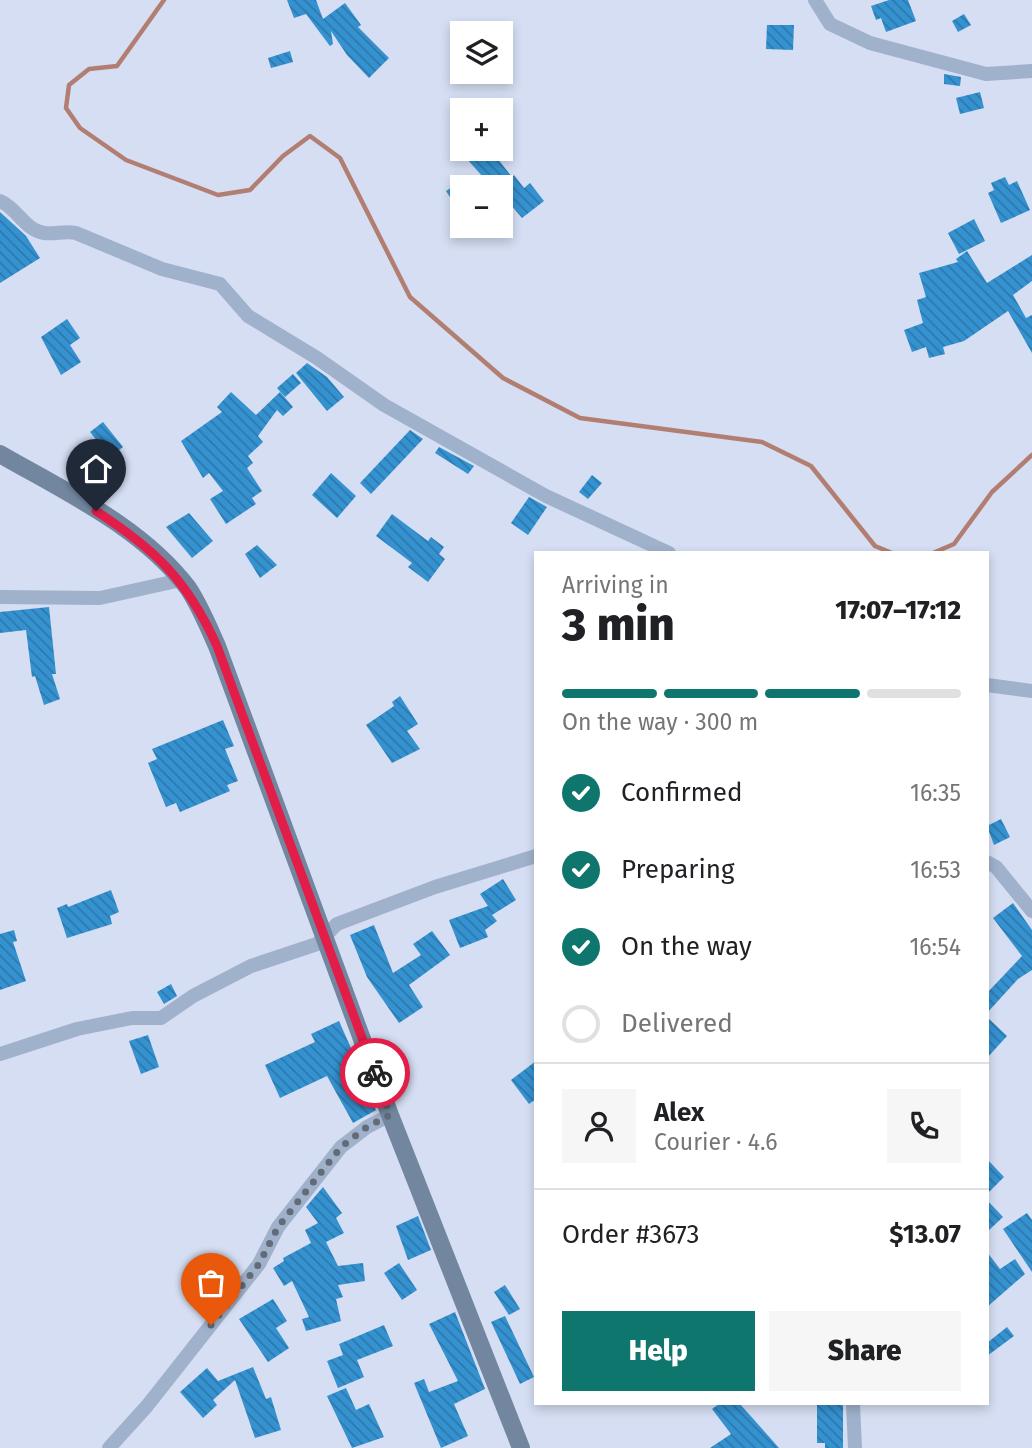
<!DOCTYPE html>
<html lang="en">
<head>
<meta charset="utf-8">
<style>
  body { margin:0; font-family:"Fira Sans",sans-serif; background:#f6f6f6; color:#202124; height:100vh; display:flex; flex-direction:column; font-size:26px; white-space:nowrap }
  * { box-sizing:border-box; margin:0 }
  p { font-size:23px; color:#757577 }
  .icon { flex:none; width:38px; height:38px; fill:none; stroke:currentColor; stroke-width:2; stroke-linecap:round; stroke-linejoin:round }
  .map { position:relative; flex:1; overflow:hidden }
  .details { position:absolute; left:534px; top:551px; width:455px; height:854px; display:flex; flex-direction:column; background:#fff; border-radius:0px; box-shadow:0 4px 10px #0003 }
  .details>* { flex:none }
  .controls { position:absolute; left:450px; top:21px; display:grid; gap:14px }
  .controls a { display:grid; place-items:center; width:63px; height:63px; border-radius:0px; background:#fff; box-shadow:0 4px 10px #0003; font-size:35px }
  .pin { position:absolute; display:grid; place-items:center; width:60px; height:60px; color:#fff; margin:-72px -30px; border-radius:50% 50% 50% 0; rotate:-45deg; box-shadow:0 0 7px #0007 }
  .pin .icon { rotate:45deg }
  .courier { position:absolute; display:grid; place-items:center; width:70px; height:70px; margin:-35px; border:5px solid #e11d48; border-radius:50%; background:#fff; color:#222; box-shadow:0 2px 9px #0007 }
  .summary em { font-style:normal; font-weight:800 }
  .summary div { display:flex; flex-direction:column-reverse }
  .summary { display:flex; align-items:center; justify-content:space-between; height:119px; padding:0 28px }
  h1 { font-size:46px; font-weight:800; line-height:52px }
  .bar { display:grid; grid-template-columns:repeat(4,1fr); gap:10px 7px; align-content:center; height:84px; padding:0 28px }
  .bar i { height:9px; border-radius:5px; background:#e0e0e0 }
  .bar .current { background:#0f766e }
  .bar p { grid-column:span 4 }
  .line { display:flex; align-items:center; gap:18px; padding:0 28px; border-top:2px solid #e0e0e0 }
  .line div { flex:1 }
  .round { display:grid; place-items:center; flex:none; width:74px; height:74px; border-radius:0px; background:#f6f6f6 }
  ol { padding:0 28px; list-style:none }
  li { display:flex; align-items:center; gap:21px; height:77px }
  li p { margin-inline-start:auto }
  li .icon { padding:7px; border-radius:50%; background:#0f766e; color:#fff; stroke-width:4 }
  li:last-child { color:#757577 }
  li i { width:38px; height:38px; border:4px solid #e0e0e0; border-radius:50% }
  .action { display:flex; gap:14px; margin-top:auto; padding:14px 28px }
  .action a { flex:1; height:80px; border-radius:0px; background:#0f766e; color:#fff; font-size:28px; font-weight:800; line-height:80px; text-align:center }
  .action a+a { background:#f6f6f6; color:#202124 }
  .map>svg:first-child { display:block }
  .lines { fill:none; stroke-linecap:round; stroke-linejoin:round }
  .stream { stroke:#b27e72; stroke-width:4.5 }
  .building { fill:url(#building-back-hatch) }
  .street { stroke:#a0b1cb; stroke-width:14 }
  .secondary { stroke:#72879f; stroke-width:18 }
  .done { stroke:#626b77; stroke-width:7; stroke-dasharray:0 12.6 }
  .route { stroke:#e11d48; stroke-width:9 }
</style>
</head>
<body>
<div class="map">
<svg width="1032" height="1448" viewBox="0 0 1032 1448">
  <defs>
    <pattern id="building-back-hatch" width="6" height="6" patternUnits="userSpaceOnUse" patternTransform="scale(1.75)"><rect width="6" height="6" fill="#3592d1"/><path d="M-1 5l2 2M0 0l6 6M5-1l2 2" fill="none" stroke="#2d78aa"/></pattern>
  </defs>
  <rect width="100%" height="100%" fill="#d5def3"/>
  <g class="lines">
    <g class="stream">
      <path d="M164,0L117,66L89,69L69,85L66,108L80,128L126,160L218,195L250,190L283,156L310,136L340,158L410,297L503,378L580,418L762,442L811,466L875,546L892,553"/>
      <path d="M933,553L954,544L992,492L1032,455"/>
    </g>
  </g>
  <g class="building">
    <path d="M287,0H316L323,19L345,3L361,25L358,27L389,58L369,78L347,55L331,31L333,44L330,46L306,14L294,18Z"/>
    <path d="M889,0H908L916,21L886,32L881,18L876,20L871,6Z"/>
    <path d="M964,14L971,25L958,32L952,21Z"/>
    <path d="M767,25H794L793,50L766,49Z"/>
    <path d="M290,51L293,62L271,68L268,58Z"/>
    <path d="M944,74L961,77L960,86L944,84Z"/>
    <path d="M980,92L984,108L960,114L956,98Z"/>
    <path d="M458,149H490L512,177L514,175L524,188L530,183L544,201L522,218L500,192V187H484L479,180L483,177Z"/>
    <path d="M1005,177L1009,185L1017,181L1030,210L1001,223L988,193L994,190L991,183Z"/>
    <path d="M457,184L462,197L454,203L446,191Z"/>
    <path d="M0,212L26,236L40,258L0,283Z"/>
    <path d="M974,219L985,241L959,254L948,233Z"/>
    <path d="M967,251L987,283L1032,255V281L1013,295L1026,318L1032,315V353L1008,311L964,341L943,347L945,354L929,358L926,347L912,352L904,330L923,323L917,300L926,297L919,273L958,262L956,259Z"/>
    <path d="M67,319L80,338L70,345L81,362L61,375L41,337Z"/>
    <path d="M307,363L327,377L344,397L327,411L296,373Z"/>
    <path d="M293,374L301,383L285,397L277,388Z"/>
    <path d="M231,392L256,415L280,392L293,407L283,416L277,410L258,436L263,442L248,456L253,463L247,468L262,491L252,498L256,504L226,524L210,499L223,491L209,473L203,478L181,441L222,412L217,407Z"/>
    <path d="M103,422L123,447L110,457L90,432Z"/>
    <path d="M410,430L423,439L371,494L360,483Z"/>
    <path d="M439,447L474,466L468,474L435,453Z"/>
    <path d="M331,473L356,496L337,518L312,495Z"/>
    <path d="M592,475L602,483L588,499L579,492Z"/>
    <path d="M529,497L547,507L528,535L511,523Z"/>
    <path d="M189,513L213,541L192,558L166,527Z"/>
    <path d="M392,514L428,541L431,537L444,547L439,554L445,559L428,582L408,567L412,563L376,536Z"/>
    <path d="M257,545L277,565L260,578L245,554Z"/>
    <path d="M49,607L56,674H52L60,699L44,705L35,676L32,677L26,630L0,633V612Z"/>
    <path d="M400,696L418,724L407,731L420,749L392,763L366,725L394,706L392,702Z"/>
    <path d="M223,720L234,746L225,749L238,781L227,785L230,791L180,812L176,803L166,807L148,763L157,759L152,749Z"/>
    <path d="M1001,819L1010,837L994,845L987,826Z"/>
    <path d="M503,879L516,900L492,915L497,921L485,930L488,937L460,948L449,920L488,906L480,894Z"/>
    <path d="M111,890L119,912L110,916L112,924L67,938L57,908L67,904L68,907Z"/>
    <path d="M1013,903L1032,930V970L1018,979L987,1013V993L1022,956L993,918Z"/>
    <path d="M374,925L393,973L421,955L413,944L432,931L450,955L409,985L423,1007L399,1023L367,977L350,935Z"/>
    <path d="M14,930L17,941L13,942L26,981L0,990V934Z"/>
    <path d="M171,984L177,996L164,1004L157,992Z"/>
    <path d="M987,1017L1007,1036L987,1058Z"/>
    <path d="M339,1021L362,1073L357,1075L376,1110L353,1123L327,1076L280,1098L265,1065L315,1042L311,1034Z"/>
    <path d="M148,1035L159,1067L141,1074L129,1041Z"/>
    <path d="M536,1061V1099L529,1104L511,1080Z"/>
    <path d="M987,1159L1004,1177L987,1194Z"/>
    <path d="M323,1187L342,1213L336,1218L344,1233L326,1242L338,1266L363,1263L365,1281L338,1285L343,1297L336,1299L341,1321L306,1331L302,1319L309,1317L292,1281L284,1286L273,1268L284,1261L283,1258L311,1243L305,1230L318,1223L306,1207Z"/>
    <path d="M987,1200L1003,1217L987,1232Z"/>
    <path d="M1027,1213L1032,1220V1272L1003,1229Z"/>
    <path d="M418,1216L431,1250L408,1260L396,1226Z"/>
    <path d="M987,1252L1000,1269L1015,1259L1025,1274L987,1307Z"/>
    <path d="M399,1263L417,1290L402,1300L384,1273Z"/>
    <path d="M505,1285L520,1309L509,1315L494,1292Z"/>
    <path d="M273,1299L287,1321L276,1328L289,1348L268,1362L239,1319Z"/>
    <path d="M455,1312L485,1389L454,1404L468,1436L441,1448L414,1383L424,1379L429,1392L458,1381L429,1324Z"/>
    <path d="M505,1316L534,1377L520,1384L491,1322Z"/>
    <path d="M384,1325L393,1346L357,1360L364,1377L338,1388L327,1361L343,1355L339,1344Z"/>
    <path d="M1007,1327L1014,1336L987,1356V1343Z"/>
    <path d="M253,1367L266,1399L271,1397L281,1430L255,1438L235,1380L213,1400L217,1405L203,1418L180,1392L207,1368L218,1381Z"/>
    <path d="M346,1388L356,1410L369,1404L384,1437L352,1448L327,1396Z"/>
    <path d="M719,1404H740L779,1448H710L731,1434L712,1409Z"/>
    <path d="M817,1404H843V1448H825V1443H817Z"/>
  </g>
  <g class="lines">
    <g class="street">
      <path d="M815,0L830,24L870,43L986,74L1032,71"/>
      <path d="M0,201C12,206 19,218 29,226C47,240 59,229 76,233L162,269L220,284L248,316L317,358L384,405L546,496L669,553"/>
      <path d="M0,597L100,598L181,580"/>
      <path d="M987,685L1032,691"/>
      <path d="M987,862L996,867L1032,911"/>
      <path d="M0,1054L77,1029L132,1018H161L193,996L251,966L317,944L337,924L435,887L536,856"/>
      <path d="M853,1404L855,1448"/>
      <path d="M109,1448L147,1406L259,1264L278,1227L341,1147L367,1127L390,1115"/>
    </g>
    <path class="secondary" d="M0,454C64,491 142,527 188,588C200,606 208,626 217,646L390,1115L521,1448"/>
  </g>
  <g class="lines">
    <path class="done" d="M211,1325L259,1264L278,1227L341,1147L367,1127L390,1115L375,1073"/>
    <path class="route" d="M96,511C156,550 187,580 217,646L375,1073"/>
  </g>
</svg>
<div class="controls">
<a><svg class="icon" aria-label="layers" viewBox="0 0 24 24"><path d="M12 4l9 5-9 5-9-5zM3 14l9 5 9-5"/></svg></a>
<a>+</a>
<a>−</a>
</div>
<div class="pin" style="left:211px;top:1325px;background:#ea580c"><svg class="icon" aria-label="bag" viewBox="0 0 24 24"><path d="M5 8h14l-1 12H6zM9 8a3 3 0 0 1 6 0"/></svg></div>
<div class="pin" style="left:96px;top:511px;background:#1f2937"><svg class="icon" aria-label="home" viewBox="0 0 24 24"><path d="M3 11l9-7 9 7M6 9v11h12V9"/></svg></div>
<div class="courier" style="left:375px;top:1073px"><svg class="icon" aria-label="bike" viewBox="0 0 24 24"><circle cx="6" cy="16" r="4"/><circle cx="18" cy="16" r="4"/><path d="M6 16l4-8h5l3 8M10 8l3 8H6M13 5h3"/></svg></div>
<section class="details">
<div class="summary"><div><h1>3 min</h1><p>Arriving in</p></div><em>17:07–17:12</em></div>
<div class="bar"><i class="current"></i><i class="current"></i><i class="current"></i><i></i><p>On the way · 300 m</p></div>
<ol>
<li><svg class="icon" aria-label="check" viewBox="0 0 24 24"><path d="M5 12l5 5 9-10"/></svg>Confirmed<p>16:35</p></li>
<li><svg class="icon" aria-label="check" viewBox="0 0 24 24"><path d="M5 12l5 5 9-10"/></svg>Preparing<p>16:53</p></li>
<li><svg class="icon" aria-label="check" viewBox="0 0 24 24"><path d="M5 12l5 5 9-10"/></svg>On the way<p>16:54</p></li>
<li><i></i>Delivered</li>
</ol>
<div class="line" style="height:126px"><a class="round"><svg class="icon" aria-label="person" viewBox="0 0 24 24"><circle cx="12" cy="8" r="4"/><path d="M4 21q1-7 8-7t8 7"/></svg></a><div><b>Alex</b><p>Courier · 4.6</p></div><a class="round"><svg class="icon" aria-label="phone" viewBox="0 0 24 24"><path d="M5 4h4l2 5-3 2q2 4 5 5l2-3 5 2v4C11 20 4 13 5 4z"/></svg></a></div>
<div class="line" style="height:91px"><div>Order #3673</div><b>$13.07</b></div>
<div class="action"><a>Help</a><a>Share</a></div>
</section>
</div>
</body>
</html>
